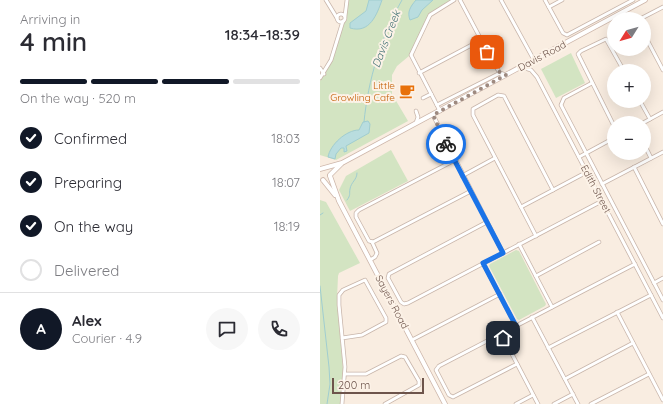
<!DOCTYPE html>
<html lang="en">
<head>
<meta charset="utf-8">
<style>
  body { margin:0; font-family:Quicksand,sans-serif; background:#f7f7f7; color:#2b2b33; height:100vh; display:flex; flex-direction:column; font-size:15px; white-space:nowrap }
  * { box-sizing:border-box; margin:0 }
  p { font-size:13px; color:#7c7c81 }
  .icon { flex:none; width:22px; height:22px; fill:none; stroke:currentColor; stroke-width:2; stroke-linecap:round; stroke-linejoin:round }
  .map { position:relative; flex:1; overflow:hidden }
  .sheet { display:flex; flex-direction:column; background:#fff; width:320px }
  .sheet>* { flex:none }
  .needle { width:26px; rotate:233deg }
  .buttons { position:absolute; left:287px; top:12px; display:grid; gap:8px }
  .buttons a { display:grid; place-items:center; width:44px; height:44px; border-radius:50%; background:#fff; box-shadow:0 4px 16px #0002; font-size:20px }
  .scale { position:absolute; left:12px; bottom:10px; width:92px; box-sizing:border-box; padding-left:4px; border:2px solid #6d544b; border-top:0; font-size:11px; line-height:14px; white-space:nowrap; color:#6d544b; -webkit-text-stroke:3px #fcf2e7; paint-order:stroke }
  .pin { position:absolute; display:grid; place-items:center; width:34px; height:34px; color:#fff; margin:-17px; border-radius:8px; box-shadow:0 2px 6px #0006 }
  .courier { position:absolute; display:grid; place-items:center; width:40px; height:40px; margin:-20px; border:3px solid #1a73e8; border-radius:50%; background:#fff; color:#222; box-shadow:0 1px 5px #0007 }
  .headline em { font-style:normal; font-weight:600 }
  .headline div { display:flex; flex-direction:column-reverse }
  .headline { display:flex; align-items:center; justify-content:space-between; height:68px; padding:0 20px }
  h1 { font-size:26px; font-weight:600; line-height:30px }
  .bar { display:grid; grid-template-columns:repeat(4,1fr); gap:6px 4px; align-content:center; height:48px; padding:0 20px }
  .bar i { height:5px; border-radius:3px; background:#e1e1e2 }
  .bar .selected { background:#111827 }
  .bar p { grid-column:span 4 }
  .line { display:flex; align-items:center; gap:10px; padding:0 20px; border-top:1px solid #e1e1e2 }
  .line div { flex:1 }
  .round { display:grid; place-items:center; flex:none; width:42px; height:42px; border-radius:21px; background:#f7f7f7 }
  ol { padding:0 20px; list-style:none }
  li { display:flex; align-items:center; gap:12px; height:44px }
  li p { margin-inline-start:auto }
  li .icon { padding:4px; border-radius:50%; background:#111827; color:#fff; stroke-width:4 }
  li:last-child { color:#7c7c81 }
  li i { width:22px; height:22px; border:2px solid #e1e1e2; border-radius:50% }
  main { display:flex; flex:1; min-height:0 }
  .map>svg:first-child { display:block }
  .green { fill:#d3e4c2 }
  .water { fill:#b9dddf; stroke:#a0cdd0 }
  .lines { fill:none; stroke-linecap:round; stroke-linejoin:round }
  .stream { stroke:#a0cdd0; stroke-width:1 }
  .street-casing { stroke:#c8b5aa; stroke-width:4.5 }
  .secondary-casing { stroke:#cdb6aa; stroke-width:5.5 }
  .street { stroke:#fff; stroke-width:3 }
  .secondary { stroke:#fff; stroke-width:4 }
  .done { stroke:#9e8a80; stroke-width:4; stroke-dasharray:0 7.2 }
  .route { stroke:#1a73e8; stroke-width:5 }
  .labels { text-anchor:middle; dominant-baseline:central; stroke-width:4; stroke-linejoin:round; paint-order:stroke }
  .street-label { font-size:10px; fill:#6d544b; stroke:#fcf2e7 }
  .food-label { font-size:10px; fill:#c56008; stroke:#fcf2e7; text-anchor:end }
  .water-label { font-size:11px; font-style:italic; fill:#457477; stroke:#fcf2e7 }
</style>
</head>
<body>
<main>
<section class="sheet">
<div class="headline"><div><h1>4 min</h1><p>Arriving in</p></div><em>18:34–18:39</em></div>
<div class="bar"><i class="selected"></i><i class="selected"></i><i class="selected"></i><i></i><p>On the way · 520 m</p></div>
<ol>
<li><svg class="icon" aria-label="check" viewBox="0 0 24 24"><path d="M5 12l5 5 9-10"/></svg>Confirmed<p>18:03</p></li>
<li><svg class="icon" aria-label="check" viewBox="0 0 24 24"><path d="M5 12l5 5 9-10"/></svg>Preparing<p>18:07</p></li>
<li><svg class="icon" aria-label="check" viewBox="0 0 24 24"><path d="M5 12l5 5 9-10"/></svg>On the way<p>18:19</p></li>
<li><i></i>Delivered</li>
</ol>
<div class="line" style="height:72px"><b class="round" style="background:#111827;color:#fff">A</b><div><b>Alex</b><p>Courier · 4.9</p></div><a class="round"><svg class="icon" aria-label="chat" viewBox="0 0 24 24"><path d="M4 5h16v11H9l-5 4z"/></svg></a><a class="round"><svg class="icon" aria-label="phone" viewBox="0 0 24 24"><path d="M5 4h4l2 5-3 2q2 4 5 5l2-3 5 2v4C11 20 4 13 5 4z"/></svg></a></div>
</section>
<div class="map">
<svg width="343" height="404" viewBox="0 0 343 404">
  <rect width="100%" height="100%" fill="#f9ede1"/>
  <g class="green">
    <path d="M29,0H131L109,14L89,56L77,66L72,75V94L88,121L16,160L0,155V81L13,59L23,23C27,18 27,7 29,0Z"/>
    <path d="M251,53L265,83L236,98L221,69Z"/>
    <path d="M71,150L88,181L30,211L19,190L26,176Z"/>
    <path d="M0,200L6,202L40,263L19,273L18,276L17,299L23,369L21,404H0Z"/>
    <path d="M196,250L199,251L226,304L225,306L199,320L197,319L169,266L170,264Z"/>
  </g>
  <g class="water">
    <path d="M49,0H62C57,14 50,34 30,28V23L46,11Z"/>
    <path d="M96,0H113L102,10L98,17L90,20C87,12 90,7 96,0Z"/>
    <path d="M48,121L50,124L49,133L26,146L27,151L24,152V148H21L16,154L15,159L8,157C10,145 26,130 39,130L43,122Z"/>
  </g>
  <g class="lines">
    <g class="stream">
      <path d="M44,122C48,80 61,37 82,0"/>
      <path d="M27,200C31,195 29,194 30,189C31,182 37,180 37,173"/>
      <path d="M0,215L3,213"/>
      <path d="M0,286L9,367L10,384L7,404"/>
    </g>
    <g class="street-casing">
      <g id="street">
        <path d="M6,0L17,18"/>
        <path d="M140,0L174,64L180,73L186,75"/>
        <path d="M181,0L214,60"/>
        <path d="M225,0L243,33L247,35L313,0"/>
        <path d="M229,7L242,0"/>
        <circle cx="21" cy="18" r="4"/>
        <path d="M25,16L27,0"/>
        <path d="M320,19L343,7"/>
        <path d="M324,34L343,70"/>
        <path d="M202,67L211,70L217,77L343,318"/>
        <path d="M0,68L4,74"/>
        <path d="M99,73L161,40"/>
        <path d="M0,78L11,60L23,21"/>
        <path d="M272,83L244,98L241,105L343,300"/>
        <path d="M103,98L111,94"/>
        <path d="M320,101L330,119"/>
        <path d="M117,105L180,73"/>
        <path d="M96,111L98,117L96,123"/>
        <path d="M120,111L91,55L110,15L134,0"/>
        <path d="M113,115L183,253"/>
        <path d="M323,123L343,112"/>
        <path d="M294,126L258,54L261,51L286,39L304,71"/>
        <path d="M324,144L331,158"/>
        <path d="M259,157L294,138"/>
        <path d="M135,160L39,210L36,213V217L49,241L53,242L151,191"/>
        <path d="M314,167L343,224"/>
        <path d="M142,176L175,158"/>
        <path d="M282,184L343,152"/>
        <path d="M201,207L267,172"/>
        <path d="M167,222L69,274L68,278L81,302L84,304L88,303L282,201"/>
        <path d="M216,236L153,115V109L178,95L184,96L233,190"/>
        <path d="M199,244L232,307"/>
        <path d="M50,260L55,257L57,253L52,242"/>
        <path d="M163,263L196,326"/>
        <path d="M216,276L279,242"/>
        <path d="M334,283L343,278"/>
        <path d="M297,312L343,400"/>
        <path d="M212,317L258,404"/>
        <path d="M181,333L218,404"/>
        <path d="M92,340L180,294"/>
        <path d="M228,348L331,295"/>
        <path d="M197,364L133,397L129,395L116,370L119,366L315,264"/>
        <path d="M25,374H46L81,356L85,357L99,381V385L65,404"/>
        <path d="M245,379L313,343"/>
        <path d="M22,404L25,367L19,305V295L23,290L45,280L66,318V322L42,335L22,338"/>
        <path d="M196,404L213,395"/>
        <path d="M234,404L253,394"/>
        <path d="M271,404L329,374"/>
      </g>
    </g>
    <g class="secondary-casing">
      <g id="secondary">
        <path d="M0,169L22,163L325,0"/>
        <path d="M10,175L21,164"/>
        <path d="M10,176L19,201L125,404"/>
        <path d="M3,180L15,195"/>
      </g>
    </g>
    <use href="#street" class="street"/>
    <use href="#secondary" class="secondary"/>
  </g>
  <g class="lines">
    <path class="done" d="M126,144L113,115L186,75L180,73L167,52"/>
    <path class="route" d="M126,144L183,253L163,263L196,326L181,333L183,338"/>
  </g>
  <defs>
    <g id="cafe-bare" transform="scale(1.2)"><path d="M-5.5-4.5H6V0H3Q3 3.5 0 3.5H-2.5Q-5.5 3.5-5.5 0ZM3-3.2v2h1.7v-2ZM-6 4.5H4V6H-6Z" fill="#e8710a" stroke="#fcf2e7" stroke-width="2.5" paint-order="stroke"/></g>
  </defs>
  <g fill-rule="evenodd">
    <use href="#cafe-bare" x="87" y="91"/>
  </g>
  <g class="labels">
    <g class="street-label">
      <text transform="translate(222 56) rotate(-28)">Davis Road</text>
      <text transform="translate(276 189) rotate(62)">Edith Street</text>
      <text transform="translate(72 302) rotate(62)">Sayers Road</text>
    </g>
    <g class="food-label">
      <text x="75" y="85">Little<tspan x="75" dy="12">Growling Cafe</tspan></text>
    </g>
    <g class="water-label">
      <text transform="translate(66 39) rotate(-69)">Davis Creek</text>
    </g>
  </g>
</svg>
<div class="buttons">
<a><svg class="needle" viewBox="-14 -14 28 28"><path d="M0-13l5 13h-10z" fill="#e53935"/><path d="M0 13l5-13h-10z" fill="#7c7c81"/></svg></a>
<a>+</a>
<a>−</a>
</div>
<div class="scale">200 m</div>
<div class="pin" style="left:167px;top:52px;background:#ea580c"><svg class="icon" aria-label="bag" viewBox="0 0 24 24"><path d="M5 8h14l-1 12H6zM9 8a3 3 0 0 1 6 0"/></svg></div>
<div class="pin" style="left:183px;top:338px;background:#1f2937"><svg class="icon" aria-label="home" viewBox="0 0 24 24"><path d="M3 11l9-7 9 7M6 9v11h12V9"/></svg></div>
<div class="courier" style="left:126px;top:144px"><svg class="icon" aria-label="bike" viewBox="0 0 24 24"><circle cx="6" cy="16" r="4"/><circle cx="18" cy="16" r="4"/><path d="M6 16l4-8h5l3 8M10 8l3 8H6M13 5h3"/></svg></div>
</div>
</main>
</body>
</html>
